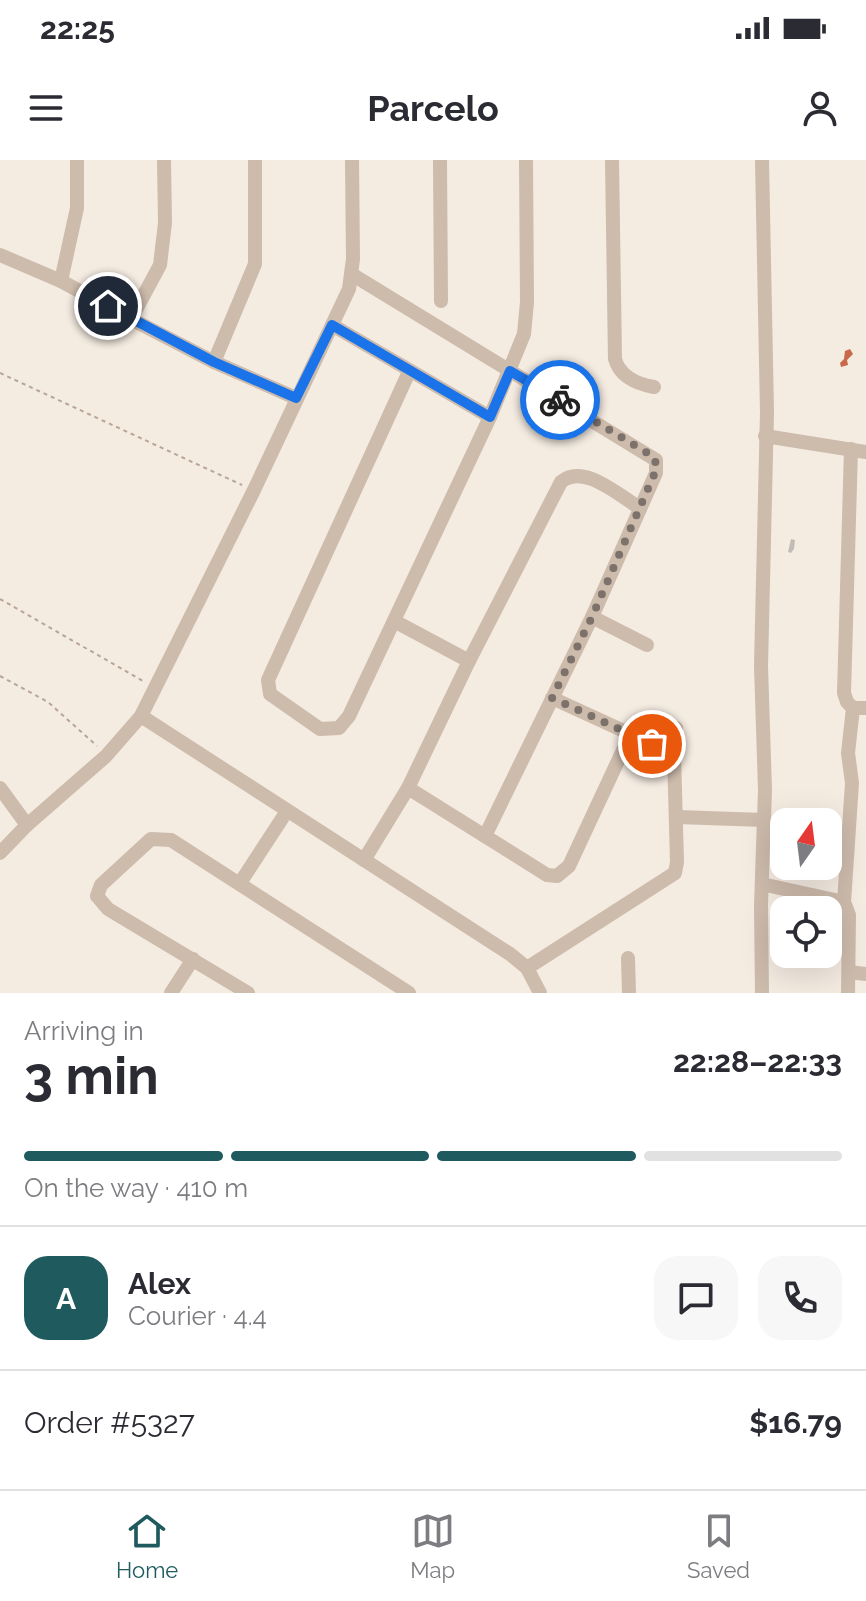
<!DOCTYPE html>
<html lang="en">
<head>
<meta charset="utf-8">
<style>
  body { margin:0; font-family:Raleway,sans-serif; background:#f7f7f7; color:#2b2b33; height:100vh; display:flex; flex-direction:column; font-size:30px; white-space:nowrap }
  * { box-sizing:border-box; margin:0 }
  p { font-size:26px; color:#7c7c81 }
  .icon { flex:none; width:44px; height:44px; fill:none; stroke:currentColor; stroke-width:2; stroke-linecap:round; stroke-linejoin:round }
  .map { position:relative; height:833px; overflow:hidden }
  .panel { display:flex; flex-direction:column; background:#fff; flex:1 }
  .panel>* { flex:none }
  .needle { width:52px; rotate:14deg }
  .controls { position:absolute; left:770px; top:648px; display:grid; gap:16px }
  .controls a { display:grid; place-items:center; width:72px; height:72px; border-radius:16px; background:#fff; box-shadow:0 8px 32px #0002; font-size:40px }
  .pin { position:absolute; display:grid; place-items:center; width:68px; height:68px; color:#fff; margin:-34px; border:4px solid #fff; border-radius:50%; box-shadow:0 2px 8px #0007 }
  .courier { position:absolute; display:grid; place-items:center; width:80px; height:80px; margin:-40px; border:6px solid #1a73e8; border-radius:50%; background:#fff; color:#222; box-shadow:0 2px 10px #0007 }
  .overview em { font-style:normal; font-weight:700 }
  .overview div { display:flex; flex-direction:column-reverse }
  .overview { display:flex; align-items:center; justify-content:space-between; height:136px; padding:0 24px }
  h1 { font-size:52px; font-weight:700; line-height:60px }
  .bar { display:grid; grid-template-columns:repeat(4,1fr); gap:12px 8px; align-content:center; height:96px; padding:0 24px }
  .bar i { height:10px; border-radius:6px; background:#e1e1e2 }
  .bar .selected { background:#1f5a5e }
  .bar p { grid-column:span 4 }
  .line { display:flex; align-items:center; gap:20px; padding:0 24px; border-top:2px solid #e1e1e2 }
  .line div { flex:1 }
  .round { display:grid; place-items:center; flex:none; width:84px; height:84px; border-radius:24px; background:#f7f7f7 }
  .status { display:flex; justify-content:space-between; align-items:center; height:56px; padding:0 40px; background:#fff; direction:ltr }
  .status svg { height:22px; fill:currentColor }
  header { display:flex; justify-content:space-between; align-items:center; height:104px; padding:0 24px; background:#fff; font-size:36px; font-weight:700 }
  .tabs { display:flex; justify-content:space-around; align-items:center; height:112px; border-top:2px solid #e1e1e2; background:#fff; font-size:22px; color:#7c7c81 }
  .tabs a { display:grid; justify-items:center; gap:4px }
  .tabs .selected { color:#1f5a5e }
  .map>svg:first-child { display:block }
  .shadow { fill:#0003 }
  .building { fill:#c8694b }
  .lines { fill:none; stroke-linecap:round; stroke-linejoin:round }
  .path { stroke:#b9a596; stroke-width:2; stroke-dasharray:4 4; stroke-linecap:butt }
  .minor { stroke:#cdbbac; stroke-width:14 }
  .done { stroke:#7c716b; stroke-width:8; stroke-dasharray:0 14.4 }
  .route { stroke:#1a73e8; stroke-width:10 }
</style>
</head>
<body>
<div class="status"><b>22:25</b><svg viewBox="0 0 49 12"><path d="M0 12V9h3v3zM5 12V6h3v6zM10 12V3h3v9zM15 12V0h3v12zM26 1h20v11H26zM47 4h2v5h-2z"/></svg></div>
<header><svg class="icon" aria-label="menu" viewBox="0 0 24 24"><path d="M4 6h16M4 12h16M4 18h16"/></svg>Parcelo<svg class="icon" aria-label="person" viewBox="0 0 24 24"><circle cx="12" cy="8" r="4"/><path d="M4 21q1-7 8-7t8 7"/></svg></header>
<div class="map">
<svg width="866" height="833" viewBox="0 0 866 833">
  <rect width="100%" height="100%" fill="#f4ebe1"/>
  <path class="shadow" d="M791,379L795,380L794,389L791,393L788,392Z"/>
  <path class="building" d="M850,189L853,194L847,200L848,205L841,207L840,203L844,199L845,191Z"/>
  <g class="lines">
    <g class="path">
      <path d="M0,213L242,325"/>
      <path d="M0,439L143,521"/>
      <path d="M0,516L48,542L97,586"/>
    </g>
    <g class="minor">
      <path d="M164,0L165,63L160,105L131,159L214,202L296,238"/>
      <path d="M440,0L441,141"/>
      <path d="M612,0L615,199C620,217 637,224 654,227"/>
      <path d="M762,0L767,252L761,506L765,630L761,745L762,833"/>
      <path d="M0,95L61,121L131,159"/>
      <path d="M353,115L656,300V313L592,457L485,676"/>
      <path d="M61,121L77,48V0"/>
      <path d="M332,165L490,257"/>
      <path d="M214,202L255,104V0"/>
      <path d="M409,212L268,520L270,534L320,569L339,568L349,556L490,257L524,174L527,142L526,0"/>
      <path d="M765,276L866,292"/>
      <path d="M851,289L844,533L847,542L853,548H866"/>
      <path d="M592,457L647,485"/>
      <path d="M396,462L469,501"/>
      <path d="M552,538L674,594"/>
      <path d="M141,556L510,794L527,808L540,833"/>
      <path d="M0,628L27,665"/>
      <path d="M408,628L547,715L557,716L569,706L631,573"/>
      <path d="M677,657L764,660"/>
      <path d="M0,693L27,665L106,596L141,556L254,330L349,129L353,99L352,0"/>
      <path d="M364,700L408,628L469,501L561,322C584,303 618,335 640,348"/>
      <path d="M240,723L287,651"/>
      <path d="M762,724L844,742L849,755L848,833"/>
      <path d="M844,742L852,623L848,593L853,548"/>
      <path d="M628,798L629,833"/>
      <path d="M527,808L675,713L677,702L674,594L676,568"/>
      <path d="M849,812L866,814"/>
      <path d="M171,833L193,799"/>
      <path d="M248,833L108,749L97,736L101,725L151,679L171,680L409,833"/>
    </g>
  </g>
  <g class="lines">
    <path class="done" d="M560,240L654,297L657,308L592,457L552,538L652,584"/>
    <path class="route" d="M108,146L214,202L296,238L332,165L490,257L510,211L560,240"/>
  </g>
</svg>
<div class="controls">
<a><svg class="needle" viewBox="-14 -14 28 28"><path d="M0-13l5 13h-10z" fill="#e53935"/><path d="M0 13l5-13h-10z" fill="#7c7c81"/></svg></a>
<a><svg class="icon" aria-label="locate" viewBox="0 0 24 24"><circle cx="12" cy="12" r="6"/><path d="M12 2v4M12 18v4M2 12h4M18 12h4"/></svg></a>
</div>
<div class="pin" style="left:652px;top:584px;background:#ea580c"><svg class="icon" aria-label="bag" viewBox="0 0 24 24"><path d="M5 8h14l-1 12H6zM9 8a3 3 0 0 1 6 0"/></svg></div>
<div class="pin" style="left:108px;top:146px;background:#1f2937"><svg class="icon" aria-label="home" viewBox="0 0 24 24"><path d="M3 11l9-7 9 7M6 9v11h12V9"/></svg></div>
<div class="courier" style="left:560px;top:240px"><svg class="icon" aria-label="bike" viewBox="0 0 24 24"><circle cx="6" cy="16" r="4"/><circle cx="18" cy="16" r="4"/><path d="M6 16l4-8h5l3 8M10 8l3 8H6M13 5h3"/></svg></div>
</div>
<section class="panel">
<div class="overview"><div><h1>3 min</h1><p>Arriving in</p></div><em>22:28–22:33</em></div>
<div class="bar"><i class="selected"></i><i class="selected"></i><i class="selected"></i><i></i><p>On the way · 410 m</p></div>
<div class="line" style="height:144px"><b class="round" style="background:#1f5a5e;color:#fff">A</b><div><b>Alex</b><p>Courier · 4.4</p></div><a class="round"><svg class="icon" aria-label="chat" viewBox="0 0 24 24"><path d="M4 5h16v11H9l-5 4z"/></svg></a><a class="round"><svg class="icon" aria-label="phone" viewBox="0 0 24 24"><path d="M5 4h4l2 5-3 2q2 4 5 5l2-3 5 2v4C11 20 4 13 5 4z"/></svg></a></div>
<div class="line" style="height:104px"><div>Order #5327</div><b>$16.79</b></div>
</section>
<nav class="tabs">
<a class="selected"><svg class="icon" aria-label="home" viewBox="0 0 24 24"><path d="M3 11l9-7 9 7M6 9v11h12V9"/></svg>Home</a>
<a><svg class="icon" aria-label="map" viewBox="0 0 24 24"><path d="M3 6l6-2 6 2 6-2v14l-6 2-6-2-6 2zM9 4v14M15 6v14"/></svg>Map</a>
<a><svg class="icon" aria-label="saved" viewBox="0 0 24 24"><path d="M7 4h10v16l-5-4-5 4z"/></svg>Saved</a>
</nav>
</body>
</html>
